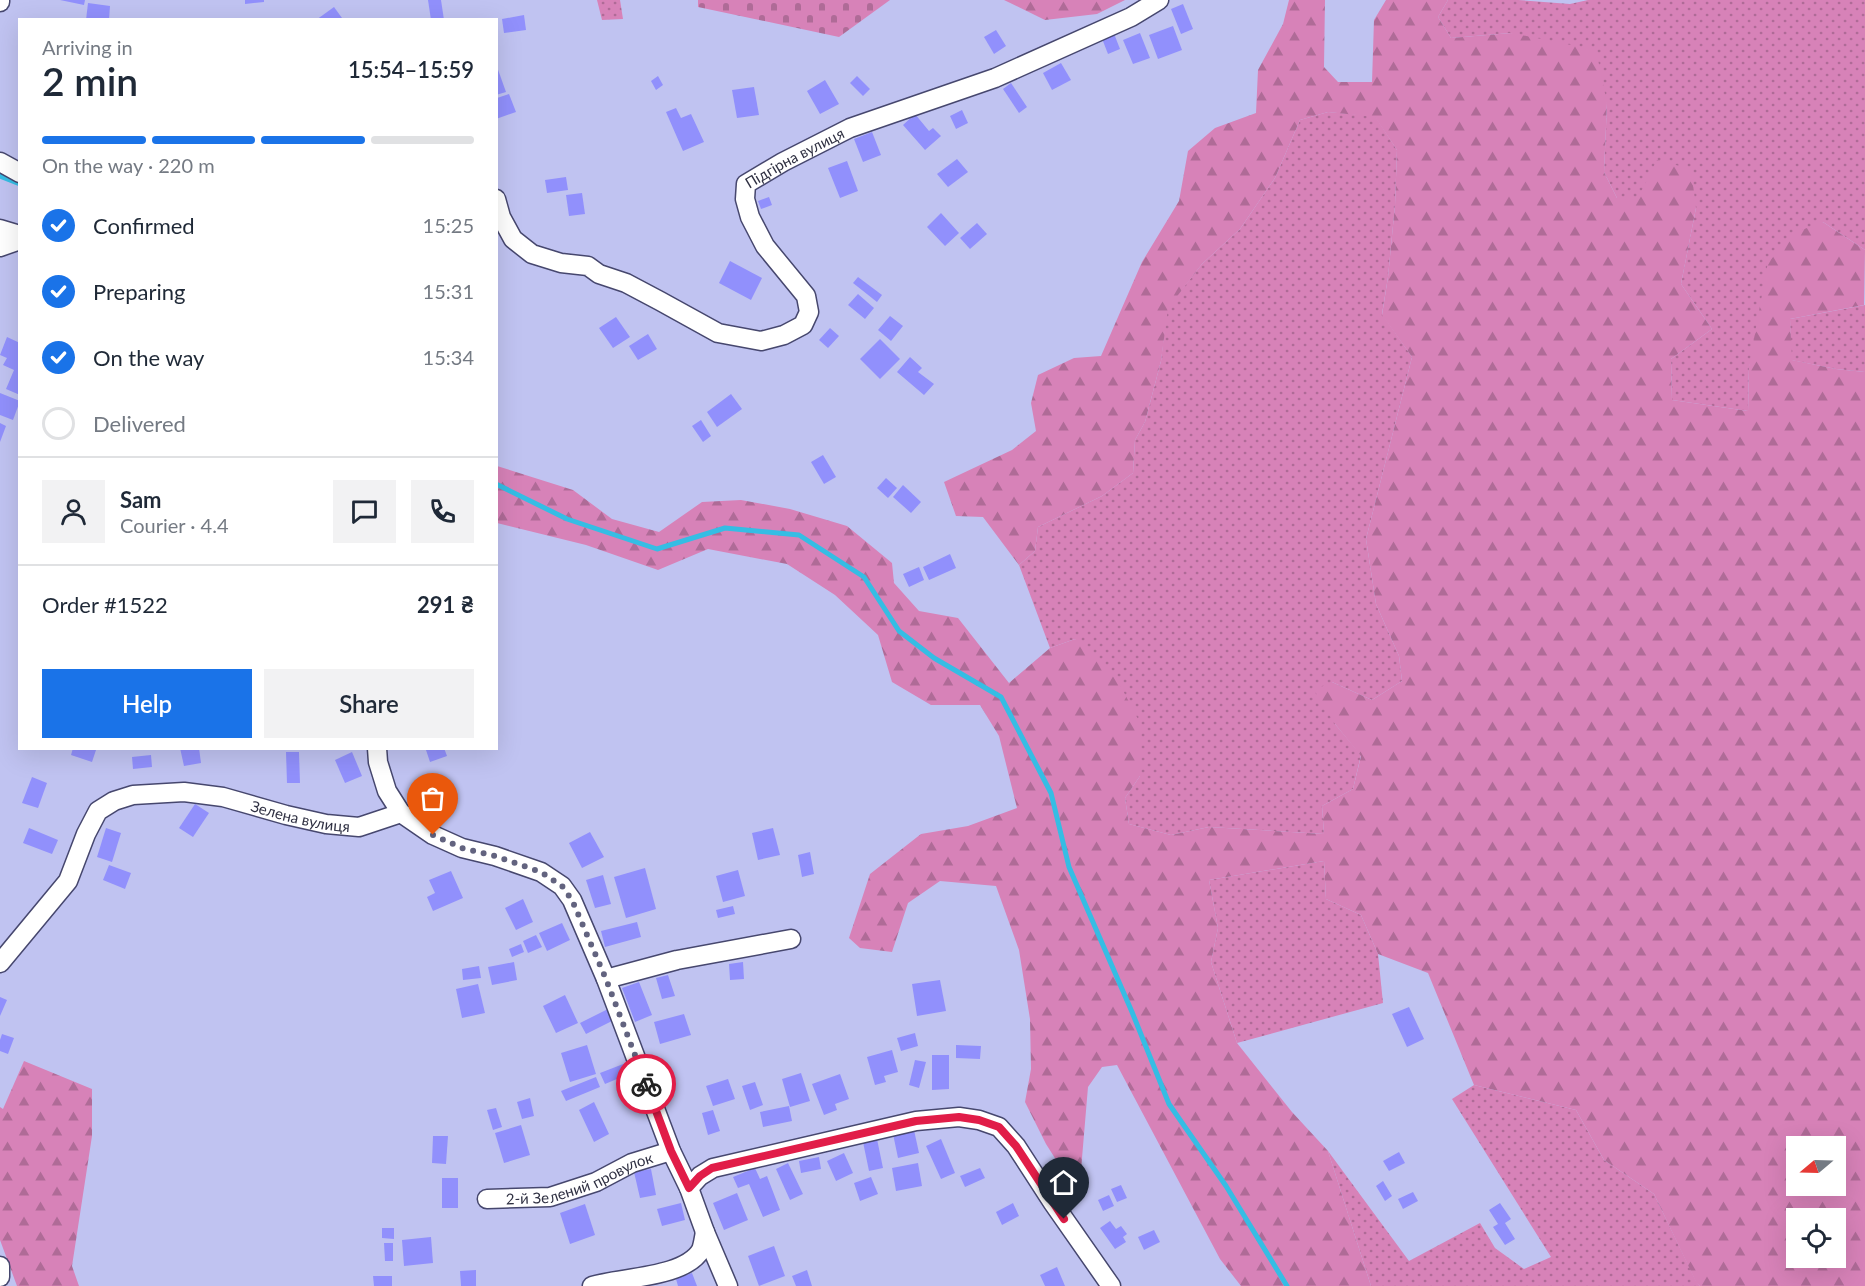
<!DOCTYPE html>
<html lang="en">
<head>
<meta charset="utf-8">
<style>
  body { margin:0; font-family:Lato,sans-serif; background:#f2f2f3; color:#1f2937; height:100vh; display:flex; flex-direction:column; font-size:22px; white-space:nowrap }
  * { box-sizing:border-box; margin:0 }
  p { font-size:20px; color:#747a83 }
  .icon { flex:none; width:33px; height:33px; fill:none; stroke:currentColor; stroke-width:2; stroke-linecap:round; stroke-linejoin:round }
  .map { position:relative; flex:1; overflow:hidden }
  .details { position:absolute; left:18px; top:18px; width:480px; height:732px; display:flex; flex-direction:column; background:#fff; border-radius:0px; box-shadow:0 6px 24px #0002 }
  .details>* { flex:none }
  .needle { width:39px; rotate:251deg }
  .fabs { position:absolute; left:1786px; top:1136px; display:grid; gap:12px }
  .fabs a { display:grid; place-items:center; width:60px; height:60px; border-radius:0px; background:#fff; box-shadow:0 6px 24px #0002; font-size:30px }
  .pin { position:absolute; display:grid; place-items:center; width:51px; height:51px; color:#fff; margin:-62px -26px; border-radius:50% 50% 50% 0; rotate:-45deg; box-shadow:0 0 6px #0007 }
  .pin .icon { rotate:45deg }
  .courier { position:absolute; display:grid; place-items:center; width:60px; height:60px; margin:-30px; border:4px solid #e11d48; border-radius:50%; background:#fff; color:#222; box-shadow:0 2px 8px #0007 }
  .summary em { font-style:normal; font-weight:600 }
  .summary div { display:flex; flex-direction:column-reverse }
  .summary { display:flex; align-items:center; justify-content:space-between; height:102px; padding:0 24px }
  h1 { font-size:39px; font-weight:600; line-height:45px }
  .bar { display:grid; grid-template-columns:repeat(4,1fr); gap:9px 6px; align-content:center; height:72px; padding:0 24px }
  .bar i { height:8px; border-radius:4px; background:#e0e1e3 }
  .bar .on { background:#1a73e8 }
  .bar p { grid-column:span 4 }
  .line { display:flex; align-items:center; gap:15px; padding:0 24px; border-top:2px solid #e0e1e3 }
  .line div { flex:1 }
  .round { display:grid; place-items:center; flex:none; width:63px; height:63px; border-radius:0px; background:#f2f2f3 }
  ol { padding:0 24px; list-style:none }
  li { display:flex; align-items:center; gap:18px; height:66px }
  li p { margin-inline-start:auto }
  li .icon { padding:6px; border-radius:50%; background:#1a73e8; color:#fff; stroke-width:4 }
  li:last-child { color:#747a83 }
  li i { width:33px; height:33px; border:3px solid #e0e1e3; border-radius:50% }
  .cta { display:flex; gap:12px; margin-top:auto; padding:12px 24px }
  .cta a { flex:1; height:69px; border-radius:0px; background:#1a73e8; color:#fff; font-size:24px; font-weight:600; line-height:69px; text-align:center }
  .cta a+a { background:#f2f2f3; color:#1f2937 }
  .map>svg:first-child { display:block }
  .grass { fill:url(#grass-dots) }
  .forest { fill:url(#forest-firs); fill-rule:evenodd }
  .cemetery { fill:url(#cemetery-stones) }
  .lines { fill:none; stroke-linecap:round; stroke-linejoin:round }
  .stream { stroke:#35bde4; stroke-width:5 }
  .building { fill:#9190fc }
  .street-casing { stroke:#46476e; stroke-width:21 }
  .street { stroke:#fff; stroke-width:18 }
  .done { stroke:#62637f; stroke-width:6; stroke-dasharray:0 10.8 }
  .route { stroke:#e11d48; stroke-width:8 }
  .labels { text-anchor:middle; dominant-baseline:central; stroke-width:4.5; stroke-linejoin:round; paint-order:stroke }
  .street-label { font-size:15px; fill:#2f3042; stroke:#c0c3f1 }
</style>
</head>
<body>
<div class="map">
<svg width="1865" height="1286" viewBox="0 0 1865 1286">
  <defs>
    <pattern id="grass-dots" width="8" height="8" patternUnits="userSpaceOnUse" patternTransform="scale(1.5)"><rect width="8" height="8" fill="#d782b8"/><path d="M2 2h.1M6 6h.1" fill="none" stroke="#af6b97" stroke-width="1.8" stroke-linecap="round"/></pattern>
    <pattern id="forest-firs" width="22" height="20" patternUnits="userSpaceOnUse" patternTransform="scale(1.5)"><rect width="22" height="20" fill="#d782b8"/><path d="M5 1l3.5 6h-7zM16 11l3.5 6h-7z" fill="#af6b97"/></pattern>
    <pattern id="cemetery-stones" width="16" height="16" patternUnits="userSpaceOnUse" patternTransform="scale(1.5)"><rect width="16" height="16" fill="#d782b8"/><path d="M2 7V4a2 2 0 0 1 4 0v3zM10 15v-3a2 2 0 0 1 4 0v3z" fill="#af6b97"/></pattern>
  </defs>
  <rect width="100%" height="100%" fill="#c0c3f1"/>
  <g class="grass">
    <path d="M597,0H620L623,19L602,20Z"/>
    <path d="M1448,0H1518L1570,4L1588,0H1865V250L1823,222L1749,366L1748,411L1672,400L1671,359L1712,329L1681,284L1696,208L1638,198H1617L1604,172L1607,103L1511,33L1451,38L1438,17Z"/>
    <path d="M1328,112L1375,116L1397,150L1395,205L1388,277L1382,314L1412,357L1366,539L1376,604L1399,656L1402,681L1372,700L1332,682L1335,724L1361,755L1353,789L1322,806L1324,834L1209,827L1171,835L1129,824L1125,798L1140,776L1075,639L1050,648L1019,565L1035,551L1038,527L1102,496L1133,473L1135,440L1145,422L1161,361L1167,308L1202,264L1240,229L1275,178L1300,120Z"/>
    <path d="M1865,305V372L1836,369L1791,360L1790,319Z"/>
    <path d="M1324,861L1326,899L1361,915L1378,954L1383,1003L1237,1043L1211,962L1218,928L1209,880Z"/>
    <path d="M1474,1085L1576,1110L1604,1160L1654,1194L1696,1281L1700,1286H1371L1328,1151L1409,1261L1480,1223L1495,1248L1524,1269L1551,1257L1452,1099Z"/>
  </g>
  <g class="forest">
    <path d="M1004,0H1125L1097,14L1045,20Z"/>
    <path d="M1289,0H1325L1324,67L1338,82H1372L1374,20L1386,0H1448L1438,17L1451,38L1511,33L1596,50L1607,103L1604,172L1617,198H1638L1657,160L1691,169L1696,208L1681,284L1712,329L1671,359L1672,400L1748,411L1749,366L1768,262L1799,231L1823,222L1865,250L1864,305L1790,319L1792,360L1836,369L1865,372V1286H1700L1696,1282L1654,1194L1604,1160L1576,1110L1474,1085L1428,973L1378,954L1361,915L1326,899L1324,861L1209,880L1218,928L1211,962L1237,1043L1292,1112L1328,1151L1371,1286H1241L1220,1259L1117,1065L1102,1067L1088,1087L1081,1170L1065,1174L1046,1144L1025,1102L1031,1069L1030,1019L1019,950L996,886L940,881L908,903L892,952L860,948L849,938L870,874L921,834L968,826L1017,808L999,736L980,705H931L892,682L878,635L835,595L787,564L708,549L658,570L586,545L497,523V466L573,490L612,519L659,532L702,502L741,500L790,509L847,526L892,563L894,583L919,611L958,618L1009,683L1050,648L1075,639L1118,681L1140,723V776L1125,798L1129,824L1171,835L1209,827L1324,834L1322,806L1353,789L1361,756L1335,724L1314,690L1332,682L1372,700L1402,681L1399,656L1376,604L1366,539L1412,357L1382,315L1388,277L1395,205L1397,150L1375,117L1328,112L1300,120L1275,178L1240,229L1202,264L1168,308L1161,361L1145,422L1135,440L1133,473L1102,496L1038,527L1035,551L1019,565L983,517L956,516L944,482L1012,450L1036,431L1031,403L1038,375L1074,358L1101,356L1142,262L1179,201L1188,151L1215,128L1256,113L1258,70L1283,24ZM1797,1146H1836V1185H1797ZM1797,1218H1836V1257H1797Z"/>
    <path d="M24,1061L92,1089V1136L72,1266L79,1286H17L0,1240V1107L3,1109Z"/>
  </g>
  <path class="cemetery" d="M698,0H890L839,37L698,7Z"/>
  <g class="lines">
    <g class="stream">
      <path d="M0,176L20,184"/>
      <path d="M496,484L567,519L657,549L725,528L799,535L864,577L899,631L934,658L1001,697L1051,793L1069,867L1132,1012L1169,1104L1226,1186L1287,1286"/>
    </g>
  </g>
  <g class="building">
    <path d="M60,0H85L84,5Z"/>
    <path d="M245,0H264V2L245,4Z"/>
    <path d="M428,0H441L444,20H431Z"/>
    <path d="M88,3L110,6L109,20H86Z"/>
    <path d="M1183,4L1193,29L1181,34L1171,9Z"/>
    <path d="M334,7L342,18L340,20H316Z"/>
    <path d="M524,15L526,30L504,33L502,19Z"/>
    <path d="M1173,26L1182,50L1158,59L1149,35Z"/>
    <path d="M996,30L1006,46L994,54L984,37Z"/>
    <path d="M1113,31L1120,49L1108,54L1101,36Z"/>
    <path d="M1140,33L1150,58L1133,64L1123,40Z"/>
    <path d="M1061,63L1071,80L1052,90L1043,73Z"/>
    <path d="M496,64L506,92L496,95Z"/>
    <path d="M658,76L663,85L656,90L651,81Z"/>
    <path d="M857,76L870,89L863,96L850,83Z"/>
    <path d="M825,80L839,104L820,114L807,91Z"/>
    <path d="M1011,83L1027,107L1019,113L1003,89Z"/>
    <path d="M754,87L759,115L737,118L732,90Z"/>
    <path d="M509,94L516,112L496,119V104L498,103L497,98Z"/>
    <path d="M676,108L681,118L691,114L704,142L683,151L666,112Z"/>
    <path d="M962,110L968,123L956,129L950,116Z"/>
    <path d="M915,114L929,131L933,128L941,136L925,150L903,125Z"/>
    <path d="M872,132L881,155L863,162L854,139Z"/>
    <path d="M957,159L968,172L948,187L937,174Z"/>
    <path d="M847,161L858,191L840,198L828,168Z"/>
    <path d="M566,177L568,190L547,193L545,180Z"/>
    <path d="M582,193L585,214L569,216L566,195Z"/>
    <path d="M769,197L772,205L761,209L758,201Z"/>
    <path d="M941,213L959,233L945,246L927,227Z"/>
    <path d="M977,223L987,234L970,249L960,238Z"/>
    <path d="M730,261L762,278L751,300L719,283Z"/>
    <path d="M858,277L882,295L877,302L853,283Z"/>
    <path d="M858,294L874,308L865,319L848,305Z"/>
    <path d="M890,316L903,326L891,341L878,330Z"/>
    <path d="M616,317L630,337L613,348L599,328Z"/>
    <path d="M830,328L839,336L828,348L819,340Z"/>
    <path d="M648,334L657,349L638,360L629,346Z"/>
    <path d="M7,337L20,343V395L6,389L14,370L3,365L7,358L0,355Z"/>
    <path d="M880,339L900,359L880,379L860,359Z"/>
    <path d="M910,357L922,368L918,372L934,384L924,395L897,372Z"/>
    <path d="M0,393L20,401L13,420L0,415Z"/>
    <path d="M731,394L742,409L717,427L707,412Z"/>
    <path d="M701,420L711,436L703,442L692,426Z"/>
    <path d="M0,423L6,426L0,442Z"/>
    <path d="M823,455L836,477L824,484L811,462Z"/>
    <path d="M886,478L897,488L888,498L877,488Z"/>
    <path d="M903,485L921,502L911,513L893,497Z"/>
    <path d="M950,554L956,568L929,580L923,567Z"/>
    <path d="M919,567L924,580L909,587L903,574Z"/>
    <path d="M73,748L96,750L92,762L71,755Z"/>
    <path d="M180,748H199L201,763L184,766Z"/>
    <path d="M431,748H444L447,756L430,762L426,750Z"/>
    <path d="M286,752H299L300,783H287Z"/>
    <path d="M352,752L362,776L345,783L335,760Z"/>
    <path d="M151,755L152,767L133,769L132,757Z"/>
    <path d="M32,777L47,783L38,808L22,803Z"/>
    <path d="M195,804L209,813L193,837L179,828Z"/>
    <path d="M29,828L58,840L52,854L23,843Z"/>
    <path d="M106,828L121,833L112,862L97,857Z"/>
    <path d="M773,828L780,855L758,860L752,833Z"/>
    <path d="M590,832L604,857L582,868L569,843Z"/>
    <path d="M810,852L814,874L802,877L798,855Z"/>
    <path d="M109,865L131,873L125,889L103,880Z"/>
    <path d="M645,868L656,909L626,918L614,877Z"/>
    <path d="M738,870L745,896L723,902L716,876Z"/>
    <path d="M451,871L463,898L433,911L427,897L435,893L429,880Z"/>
    <path d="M603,875L611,904L595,908L586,880Z"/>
    <path d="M523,899L533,922L516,930L505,908Z"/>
    <path d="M733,906L735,914L718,918L716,910Z"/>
    <path d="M637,922L641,937L605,947L601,931Z"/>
    <path d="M562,923L570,940L547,951L539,933Z"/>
    <path d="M536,935L542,947L528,953L523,941Z"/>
    <path d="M521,944L524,952L512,957L509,949Z"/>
    <path d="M514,962L517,980L492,985L488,967Z"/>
    <path d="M743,962L744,979L730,980L729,964Z"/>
    <path d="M479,966L481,978L463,980L462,969Z"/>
    <path d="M668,975L675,996L662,999L656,978Z"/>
    <path d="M940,980L946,1011L917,1016L912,984Z"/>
    <path d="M639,982L652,1015L635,1022L622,988Z"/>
    <path d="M478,984L485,1013L462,1018L456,989Z"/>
    <path d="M565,995L578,1023L556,1033L543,1006Z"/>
    <path d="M0,997L7,1000L0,1016Z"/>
    <path d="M1409,1007L1424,1039L1407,1047L1392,1014Z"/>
    <path d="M610,1008L616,1019L586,1034L580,1023Z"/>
    <path d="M684,1014L691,1035L660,1044L654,1022Z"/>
    <path d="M915,1033L918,1046L901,1051L897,1038Z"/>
    <path d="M2,1034L14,1038L8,1054L0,1051V1040Z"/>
    <path d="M587,1045L596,1074L570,1082L561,1053Z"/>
    <path d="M956,1045L981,1046L980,1059L956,1058Z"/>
    <path d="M892,1050L898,1072L884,1076L886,1082L875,1085L867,1057Z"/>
    <path d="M932,1055H949V1089L932,1090Z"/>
    <path d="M915,1060L926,1062L919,1088L909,1085Z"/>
    <path d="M631,1061L636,1071L605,1084L600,1073Z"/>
    <path d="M801,1073L810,1101L790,1107L782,1079Z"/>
    <path d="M840,1074L849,1099L835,1104L837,1110L824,1115L812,1084Z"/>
    <path d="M596,1077L600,1087L566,1101L561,1091Z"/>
    <path d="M728,1079L735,1099L713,1106L706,1086Z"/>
    <path d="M755,1082L763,1105L750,1110L742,1086Z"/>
    <path d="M530,1098L534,1116L522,1119L517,1102Z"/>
    <path d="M594,1102L609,1134L594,1142L579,1110Z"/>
    <path d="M789,1106L792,1121L763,1127L760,1112Z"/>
    <path d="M496,1108L502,1127L493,1130L487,1110Z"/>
    <path d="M713,1110L720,1131L708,1135L702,1113Z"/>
    <path d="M521,1125L530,1155L504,1163L495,1133Z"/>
    <path d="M914,1130L919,1153L898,1158L893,1134Z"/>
    <path d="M433,1136H448L446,1164L432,1163Z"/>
    <path d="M877,1139L883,1168L869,1171L863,1142Z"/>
    <path d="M941,1139L955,1173L941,1179L926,1146Z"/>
    <path d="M1399,1152L1405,1163L1389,1171L1383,1161Z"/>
    <path d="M844,1153L853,1173L836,1181L827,1161Z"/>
    <path d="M819,1157L821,1169L801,1173L799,1161Z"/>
    <path d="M788,1163L803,1194L790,1200L776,1169Z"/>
    <path d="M918,1163L922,1186L896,1191L892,1168Z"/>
    <path d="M755,1168L760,1179L767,1176L780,1210L763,1217L749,1184L738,1188L733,1177Z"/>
    <path d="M980,1168L985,1178L965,1187L960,1176Z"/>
    <path d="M651,1169L656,1195L640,1198L634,1172Z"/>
    <path d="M871,1177L878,1194L860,1201L854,1183Z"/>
    <rect x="442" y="1178" width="16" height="30"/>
    <path d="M1383,1181L1392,1196L1385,1201L1376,1186Z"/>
    <path d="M1121,1185L1127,1198L1117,1202L1111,1189Z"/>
    <path d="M1413,1192L1418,1201L1403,1209L1398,1199Z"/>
    <path d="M737,1193L748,1220L724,1230L713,1203Z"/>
    <path d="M1109,1195L1114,1206L1103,1211L1098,1200Z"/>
    <path d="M681,1203L685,1220L662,1226L657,1209Z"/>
    <path d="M1013,1203L1019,1216L1002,1225L996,1212Z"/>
    <path d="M1500,1203L1511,1219L1505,1223L1515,1239L1505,1245L1493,1227L1498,1224L1489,1210Z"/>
    <path d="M585,1204L595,1235L570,1244L560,1213Z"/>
    <path d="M1110,1221L1116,1229L1121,1226L1127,1234L1123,1237L1126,1242L1115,1249L1100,1228Z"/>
    <path d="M382,1228H394V1239L382,1238Z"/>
    <path d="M1154,1230L1160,1242L1144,1250L1138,1237Z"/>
    <path d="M431,1237L433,1263L404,1266L402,1240Z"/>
    <path d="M384,1243H393V1261H385Z"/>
    <path d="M774,1246L785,1276L759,1286L748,1256Z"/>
    <path d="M1057,1267L1065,1286H1045L1040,1275Z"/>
    <path d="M476,1270V1286H461L460,1271Z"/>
    <path d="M807,1270L812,1286H796L792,1276Z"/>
    <path d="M692,1273L697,1286H678L676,1279Z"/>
    <path d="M373,1276H392V1286H374Z"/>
  </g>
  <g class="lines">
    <g class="street-casing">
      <g id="street">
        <path d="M0,2V0"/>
        <path d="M0,162L20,173"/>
        <path id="s1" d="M496,199L501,217L513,239L532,254L561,263L588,266L599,274L626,283L660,301L718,333L761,341L784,335L803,325L809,312L806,296L765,246L750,217L745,199L746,184L783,162L850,128L995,78L1131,17L1159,0"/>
        <path d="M0,229L20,235"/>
        <path d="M0,247L20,240"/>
        <path d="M377,748L378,762L387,791L401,813L433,835L462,848L495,856L541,872L562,886L572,900L606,979L671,1151L689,1188L705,1232L728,1286"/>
        <path id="s2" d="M0,963L68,881L86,834L98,811L114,801L133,795L184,792L223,797L286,815L326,824L359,827L401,813"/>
        <path d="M606,979L677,960L791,939"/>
        <path d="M689,1188L700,1176L713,1168L916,1121L959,1117L979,1120L999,1127L1016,1146L1053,1203L1111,1286"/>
        <path id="s3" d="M487,1199L550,1197L596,1182L632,1163L671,1151"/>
        <path d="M0,1266V1277"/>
        <path d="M592,1286C620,1277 685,1278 701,1250C703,1245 704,1237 705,1232"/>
      </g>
    </g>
    <use href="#street" class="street"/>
  </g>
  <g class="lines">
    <path class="done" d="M433,835L462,848L495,856L541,872L562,886L572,900L606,979L646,1084"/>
    <path class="route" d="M646,1084L671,1151L689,1188L700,1176L712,1168L916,1121L959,1117L979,1120L999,1127L1016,1146L1064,1219"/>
  </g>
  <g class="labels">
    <g class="street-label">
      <text stroke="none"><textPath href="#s1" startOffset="578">Підгірна вулиця</textPath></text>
      <text stroke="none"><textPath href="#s2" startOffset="392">Зелена вулиця</textPath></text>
      <text stroke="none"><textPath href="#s3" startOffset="96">2-й Зелений провулок</textPath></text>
    </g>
  </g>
</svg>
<div class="fabs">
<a><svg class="needle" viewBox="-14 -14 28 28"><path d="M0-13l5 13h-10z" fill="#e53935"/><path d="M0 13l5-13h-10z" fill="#747a83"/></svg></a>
<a><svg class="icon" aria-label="locate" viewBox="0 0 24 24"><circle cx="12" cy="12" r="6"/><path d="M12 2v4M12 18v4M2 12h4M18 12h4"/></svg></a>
</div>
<div class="pin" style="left:433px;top:835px;background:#ea580c"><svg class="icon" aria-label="bag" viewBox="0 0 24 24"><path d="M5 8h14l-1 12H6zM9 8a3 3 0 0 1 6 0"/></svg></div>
<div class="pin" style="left:1064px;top:1219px;background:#1f2937"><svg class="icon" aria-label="home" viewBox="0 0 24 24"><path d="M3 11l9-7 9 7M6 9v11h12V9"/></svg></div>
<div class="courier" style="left:646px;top:1084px"><svg class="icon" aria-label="bike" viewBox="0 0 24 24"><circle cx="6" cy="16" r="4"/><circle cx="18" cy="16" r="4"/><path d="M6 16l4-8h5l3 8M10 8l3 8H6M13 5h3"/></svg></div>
<section class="details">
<div class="summary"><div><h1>2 min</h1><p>Arriving in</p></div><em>15:54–15:59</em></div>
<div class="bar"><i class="on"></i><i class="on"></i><i class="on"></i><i></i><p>On the way · 220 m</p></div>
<ol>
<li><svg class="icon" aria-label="check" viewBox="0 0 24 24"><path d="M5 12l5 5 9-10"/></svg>Confirmed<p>15:25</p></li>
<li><svg class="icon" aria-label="check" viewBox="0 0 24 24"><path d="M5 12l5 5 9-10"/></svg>Preparing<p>15:31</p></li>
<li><svg class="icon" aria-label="check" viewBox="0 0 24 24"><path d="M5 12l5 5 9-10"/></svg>On the way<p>15:34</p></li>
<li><i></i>Delivered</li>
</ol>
<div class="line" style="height:108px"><a class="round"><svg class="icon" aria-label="person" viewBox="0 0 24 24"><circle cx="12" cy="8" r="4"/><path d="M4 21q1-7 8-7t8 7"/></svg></a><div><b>Sam</b><p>Courier · 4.4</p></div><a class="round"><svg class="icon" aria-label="chat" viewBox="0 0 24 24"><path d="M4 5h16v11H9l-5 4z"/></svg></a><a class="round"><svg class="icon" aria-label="phone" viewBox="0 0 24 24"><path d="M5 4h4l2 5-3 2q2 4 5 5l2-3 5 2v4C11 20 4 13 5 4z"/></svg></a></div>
<div class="line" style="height:78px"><div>Order #1522</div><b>291 ₴</b></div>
<div class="cta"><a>Help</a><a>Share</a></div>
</section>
</div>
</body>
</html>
